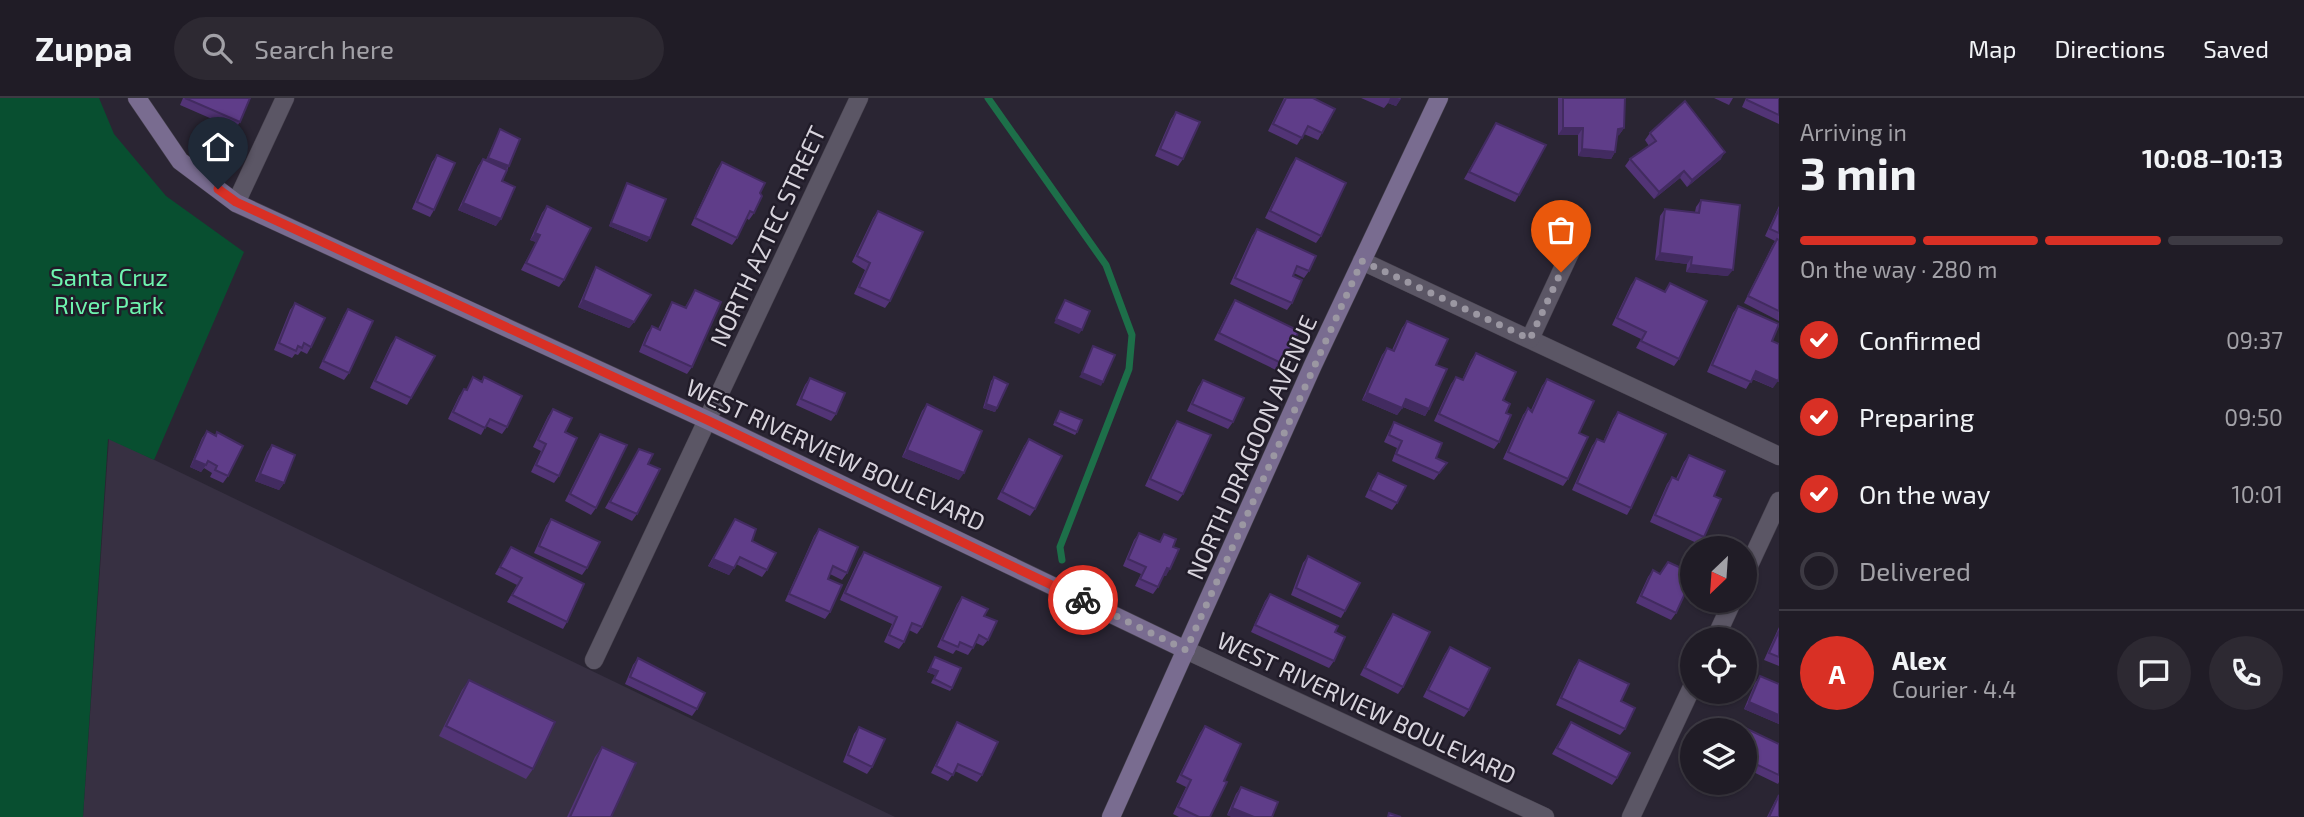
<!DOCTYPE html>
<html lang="en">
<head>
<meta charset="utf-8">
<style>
  body { margin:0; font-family:"Exo 2",sans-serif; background:#2d2932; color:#f1f3f6; height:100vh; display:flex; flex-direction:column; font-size:26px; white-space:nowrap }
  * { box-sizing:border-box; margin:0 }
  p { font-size:23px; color:#a2a1a7 }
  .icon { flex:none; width:38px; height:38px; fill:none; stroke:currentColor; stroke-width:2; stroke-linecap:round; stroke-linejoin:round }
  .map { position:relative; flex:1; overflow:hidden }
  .drawer { display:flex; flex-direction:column; background:#201c26; width:525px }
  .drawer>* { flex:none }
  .needle { width:46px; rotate:205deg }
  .tools { position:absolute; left:1680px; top:438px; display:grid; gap:14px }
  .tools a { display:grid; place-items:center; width:77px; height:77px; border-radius:50%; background:#201c26; box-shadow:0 2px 5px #0004,0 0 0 2px #3d3a43; font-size:35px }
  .pin { position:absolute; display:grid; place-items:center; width:60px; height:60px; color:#fff; margin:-72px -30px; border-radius:50% 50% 50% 0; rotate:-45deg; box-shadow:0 0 7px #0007 }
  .pin .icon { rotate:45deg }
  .courier { position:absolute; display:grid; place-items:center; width:70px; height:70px; margin:-35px; border:5px solid #d93025; border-radius:50%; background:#fff; color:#222; box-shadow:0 2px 9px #0007 }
  .overview em { font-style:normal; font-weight:700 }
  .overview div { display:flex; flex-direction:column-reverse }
  .overview { display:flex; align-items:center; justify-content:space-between; height:119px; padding:0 21px }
  h1 { font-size:46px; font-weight:700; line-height:52px }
  .bar { display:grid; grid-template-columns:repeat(4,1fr); gap:10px 7px; align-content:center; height:84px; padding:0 21px }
  .bar i { height:9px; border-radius:5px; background:#3d3a43 }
  .bar .on { background:#d93025 }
  .bar p { grid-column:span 4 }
  .line { display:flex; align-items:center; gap:18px; padding:0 21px; border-top:2px solid #3d3a43 }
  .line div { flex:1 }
  .round { display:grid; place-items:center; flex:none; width:74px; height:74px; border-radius:37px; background:#2d2932 }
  ol { padding:0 21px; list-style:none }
  li { display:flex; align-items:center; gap:21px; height:77px }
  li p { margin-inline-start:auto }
  li .icon { padding:7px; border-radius:50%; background:#d93025; color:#fff; stroke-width:4 }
  li:last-child { color:#a2a1a7 }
  li i { width:38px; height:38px; border:4px solid #3d3a43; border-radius:50% }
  header { display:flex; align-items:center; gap:42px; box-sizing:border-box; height:98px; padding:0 35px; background:#201c26; border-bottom:2px solid #3d3a43 }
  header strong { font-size:33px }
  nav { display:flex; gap:38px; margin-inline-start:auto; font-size:24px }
  .search { width:490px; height:63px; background:#2d2932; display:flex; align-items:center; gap:18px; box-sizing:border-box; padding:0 24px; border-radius:38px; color:#a2a1a7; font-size:26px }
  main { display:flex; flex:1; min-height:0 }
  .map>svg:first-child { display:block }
  .built { fill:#373042 }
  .green { fill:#084f30 }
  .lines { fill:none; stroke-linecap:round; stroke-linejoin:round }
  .stream { stroke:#1d6f49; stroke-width:7 }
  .street-casing { stroke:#46414d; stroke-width:19 }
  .secondary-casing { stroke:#46414d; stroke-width:19 }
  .street { stroke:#5b5665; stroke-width:18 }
  .secondary { stroke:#796c90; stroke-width:18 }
  .wall { fill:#523476 }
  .shaded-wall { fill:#422b60 }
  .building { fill:#5f3d89; stroke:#422b60; stroke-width:2 }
  .done { stroke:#9b97a2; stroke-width:7; stroke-dasharray:0 12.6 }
  .route { stroke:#d93025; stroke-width:9 }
  .labels { text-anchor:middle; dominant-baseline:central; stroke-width:5; stroke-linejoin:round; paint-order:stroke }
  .street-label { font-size:24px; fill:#d8d4dd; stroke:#211c29 }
  .park-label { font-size:24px; fill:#6ef5af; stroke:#211c29 }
</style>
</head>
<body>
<header>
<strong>Zuppa</strong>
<div class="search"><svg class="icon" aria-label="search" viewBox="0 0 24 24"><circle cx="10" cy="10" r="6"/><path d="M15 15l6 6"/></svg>Search here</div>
<nav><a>Map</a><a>Directions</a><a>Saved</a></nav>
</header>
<main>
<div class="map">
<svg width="1779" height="719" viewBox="0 0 1779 719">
  <rect width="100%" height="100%" fill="#2a2533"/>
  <path class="built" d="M109,340L895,719H83Z"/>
  <path class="green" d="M0,0H99L114,36L166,98L244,154L154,362L108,341L83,719H0Z"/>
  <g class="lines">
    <path class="stream" d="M988,0L1106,167L1132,237L1129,271L1060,449L1062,462"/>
    <g class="street-casing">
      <g id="street">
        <path d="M236,105L285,0"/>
        <path d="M1362,163L1779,358"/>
        <path d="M1530,241L1582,129"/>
        <path d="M1745,476L1779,403"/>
        <path d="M1715,541L1733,502"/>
        <path d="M1186,552L1545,719"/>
        <path d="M594,562L859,0"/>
        <path d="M1631,719L1692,589"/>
      </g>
    </g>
    <g class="secondary-casing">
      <g id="secondary">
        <path d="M137,0L180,63L236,105L707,322L1186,552"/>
        <path d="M1111,719L1313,267L1439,0"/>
      </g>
    </g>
    <use href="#street" class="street"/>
    <use href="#secondary" class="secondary"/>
  </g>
  <g class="wall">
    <path d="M183,0H250L240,24L235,31L180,7Z"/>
    <path d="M1284,0H1313L1322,35L1318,42L1304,36L1297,47L1268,33Z"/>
    <path d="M1361,0H1401L1396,8L1388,5L1384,10Z"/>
    <path d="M1558,0H1625L1624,30L1619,37L1617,38L1615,54L1611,61L1578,58V37H1558Z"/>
    <path d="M1714,0H1733L1729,7Z"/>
    <path d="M1746,0H1779V26L1742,9Z"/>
    <path d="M1176,14L1183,61L1178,68L1155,58L1171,21Z"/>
    <path d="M1496,25L1519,97L1515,104L1464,81Z"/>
    <path d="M500,31L509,68L502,83L496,128L458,112L478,68L483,61L486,62Z"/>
    <path d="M1650,35L1721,61L1687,89L1680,80L1654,101L1625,68L1630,61L1649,48L1645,42Z"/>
    <path d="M437,57L434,112L430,119L412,111L432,64Z"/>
    <path d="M1296,60L1321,138L1316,145L1265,120L1291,67Z"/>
    <path d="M722,64L760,95L754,115L749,122L746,120L737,140L732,147L691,127L717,71Z"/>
    <path d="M627,85L647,144L609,128L625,89Z"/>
    <path d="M1701,102L1728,178L1686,174L1687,166L1655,162L1660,118L1665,111L1695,114L1696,109Z"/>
    <path d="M547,108L564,182L559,189L521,172L536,144L530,142L542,115Z"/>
    <path d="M1779,108V223L1744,205L1772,148L1775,143L1765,138Z"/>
    <path d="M878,113L890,203L885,210L854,196L865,172L852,164L873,120Z"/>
    <path d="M1257,131L1309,173L1304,180L1294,175L1293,178L1292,205L1287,212L1230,186L1252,138Z"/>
    <path d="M596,169L634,224L629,230L578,209L592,176Z"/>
    <path d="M1636,180L1664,194L1670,185L1679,261L1674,268L1636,250L1641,241L1612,227L1631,187Z"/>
    <path d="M695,192L692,269L687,276L639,254L647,235L652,228L658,231L668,211L672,204L685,209Z"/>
    <path d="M1235,202L1283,266L1278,273L1214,242L1231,208Z"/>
    <path d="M295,205L311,249L307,256L301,253L298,257L295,256L292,260L274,252L290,212Z"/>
    <path d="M1738,208L1772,243L1773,290L1752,281L1746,291L1707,274L1733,215Z"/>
    <path d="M348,211L349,275L344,282L319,270L344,217Z"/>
    <path d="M1407,223L1436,267L1429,311L1425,318L1403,309L1397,317L1362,302L1382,257L1387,250L1392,252L1402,230Z"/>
    <path d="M396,239L411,300L407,307L370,290L391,246Z"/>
    <path d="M1476,255L1503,302L1506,315L1499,344L1494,351L1434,323L1451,286L1456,279L1462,282L1471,262Z"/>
    <path d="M473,279L481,283L484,279L507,329L502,336L486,328L481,337L448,321L459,298L464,291L466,292Z"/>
    <path d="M994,279L997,310L995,314L983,310L991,283Z"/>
    <path d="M810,280L836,316L831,323L796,307L805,287Z"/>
    <path d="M1547,281L1579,335L1568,381L1563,388L1503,361L1523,317L1528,310L1531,312L1542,288Z"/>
    <path d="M1203,282L1233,324L1228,331L1187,313L1198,289Z"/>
    <path d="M927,306L959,382L902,359L922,313Z"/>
    <path d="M553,311L565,334L559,378L554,385L531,374L541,353L533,349L548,318Z"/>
    <path d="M1060,313L1077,334L1075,337L1053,327Z"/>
    <path d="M1618,314L1631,410L1627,417L1572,392L1592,348L1597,341L1603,344L1613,321Z"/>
    <path d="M1177,323L1183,396L1178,403L1145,388L1172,330Z"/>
    <path d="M1394,324L1436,360L1447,365L1434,382L1392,363L1397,350L1384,344L1390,331Z"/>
    <path d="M207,333L215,337L217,334L228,378L223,385L210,379L212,375L204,370L201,374L190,369L202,340Z"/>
    <path d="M600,336L596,410L591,417L565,403L595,343Z"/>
    <path d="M1029,341L1035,411L1030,418L997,401L1024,348Z"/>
    <path d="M272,347L284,385L279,392L255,383L267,354Z"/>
    <path d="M639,351L648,366L637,416L632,423L605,410Z"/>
    <path d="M1689,357L1714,398L1704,439L1699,446L1650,424L1667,386L1672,379L1676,381L1684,364Z"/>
    <path d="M1378,375L1397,405L1392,412L1365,399L1373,382Z"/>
    <path d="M551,421L587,470L582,477L534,455L546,428Z"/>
    <path d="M735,421L752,443L767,472L762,479L736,466L729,477L708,468Z"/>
    <path d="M819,431L847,475L842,482L830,476L828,481L830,514L825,521L785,503L814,438Z"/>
    <path d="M1139,435L1159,444L1164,436L1173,449L1166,478L1163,477L1158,489L1153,496L1135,488L1141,476L1123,468L1134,442Z"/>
    <path d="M511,449L567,524L563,531L507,504L517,487L495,476Z"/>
    <path d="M864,454L922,529L917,536L909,532L904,544L899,551L884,544L892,526L840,502L859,461Z"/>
    <path d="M1308,458L1345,513L1341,520L1291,497L1303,465Z"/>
    <path d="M1653,472L1676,515L1671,522L1636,505L1648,479Z"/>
    <path d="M1270,496L1335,534L1334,563L1329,570L1251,534L1265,503Z"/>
    <path d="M962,499L984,518L988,542L983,548L976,545L968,557L956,552L953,556L937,549L957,506Z"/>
    <path d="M1393,516L1403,589L1398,596L1360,577L1388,523Z"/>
    <path d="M1779,529V568L1764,562Z"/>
    <path d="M1450,549L1469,612L1464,619L1423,599L1445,556Z"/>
    <path d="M935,559L952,590L950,593L931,585L935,577L927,574Z"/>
    <path d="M638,560L697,611L692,618L625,586L633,567Z"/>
    <path d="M1579,562L1621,603L1625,631L1620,637L1556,607L1574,569Z"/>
    <path d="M1760,578L1779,586V626L1744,611L1755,585Z"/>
    <path d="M469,582L533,671L526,681L439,638L462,592Z"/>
    <path d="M957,624L982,677L977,684L955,673L948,683L931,675L953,631Z"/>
    <path d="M1571,624L1617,680L1612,687L1552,656Z"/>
    <path d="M1205,628L1210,719H1179L1173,716L1186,689L1176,684L1200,635Z"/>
    <path d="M1741,628L1779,646V684L1778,686L1745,670V632H1739Z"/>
    <path d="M859,629L872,669L867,676L843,664L854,636Z"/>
    <path d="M602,649L611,719H567L595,659Z"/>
    <path d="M1241,689L1272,719H1232L1227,717L1236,696Z"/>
    <path d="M1779,697V719H1767L1775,703Z"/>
  </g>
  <g class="shaded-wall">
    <path d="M1390,0H1397L1401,1L1396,8L1388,5Z"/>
    <path d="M1563,30H1583L1578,37H1558Z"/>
    <path d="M1624,30L1619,37L1613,38L1618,31Z"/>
    <path d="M1582,51L1615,54L1611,61L1578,58Z"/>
    <path d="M1725,54L1721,61L1687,89L1692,82Z"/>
    <path d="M488,60L509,68L506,71L486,64Z"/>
    <path d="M1684,73L1680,80L1654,101L1659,94Z"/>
    <path d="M463,105L501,121L496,128L458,112Z"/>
    <path d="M611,125L650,140L647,144L609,128Z"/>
    <path d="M535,135L540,137L536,144L530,142Z"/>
    <path d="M1660,155L1692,159L1687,166L1655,162Z"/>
    <path d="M1691,167L1733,172L1728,178L1686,174Z"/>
    <path d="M583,202L634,224L629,230L578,209Z"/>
    <path d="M1056,221L1082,232L1079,236L1054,225Z"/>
    <path d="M1756,273L1778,283L1773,290L1751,280Z"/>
    <path d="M1082,275L1103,284L1101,288L1079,279Z"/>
    <path d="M1367,295L1402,310L1397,317L1362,302Z"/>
    <path d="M1406,301L1429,311L1425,318L1401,308Z"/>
    <path d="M986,306L997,310L995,314L983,310Z"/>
    <path d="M907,352L964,375L959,382L902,359Z"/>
    <path d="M194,362L206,367L201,374L190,369Z"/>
    <path d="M260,376L284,385L279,392L255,383Z"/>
    <path d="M713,461L734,470L729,477L708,468Z"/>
    <path d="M1167,470L1170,471L1166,478L1162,477Z"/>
    <path d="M930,570L938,573L935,577L927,574Z"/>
    <path d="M1749,604L1779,617V626L1744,611Z"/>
    <path d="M1232,710L1254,719H1232L1227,717Z"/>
  </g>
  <g class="building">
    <path d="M185,0H250L240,24Z"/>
    <path d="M1286,0H1313L1335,11L1322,35L1308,28L1302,40L1273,26Z"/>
    <path d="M1563,0H1625L1624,30L1618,31L1615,54L1582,51L1583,30H1563Z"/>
    <path d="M1747,0H1779V17L1747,2Z"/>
    <path d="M1685,3L1725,54L1692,82L1684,73L1659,94L1630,61L1656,43L1650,35Z"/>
    <path d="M1176,14L1200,24L1183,61L1160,51Z"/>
    <path d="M1496,25L1546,47L1519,97L1469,74Z"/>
    <path d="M500,31L520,41L509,68L488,60Z"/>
    <path d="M437,57L455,65L434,112L417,104Z"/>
    <path d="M1296,60L1346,85L1321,138L1270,113Z"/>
    <path d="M483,61L507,72L502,83L515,89L501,121L463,105Z"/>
    <path d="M722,64L765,85L760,95L762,98L754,115L750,113L737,140L695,120Z"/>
    <path d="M627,85L666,101L650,140L611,125Z"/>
    <path d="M1701,102L1740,107L1733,172L1691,167L1692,159L1660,155L1665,111L1699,115Z"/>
    <path d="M547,108L591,130L564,182L526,165L540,137L535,135Z"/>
    <path d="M1779,111V135L1770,131Z"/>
    <path d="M878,113L923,134L890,203L859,189L870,165L857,158Z"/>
    <path d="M1257,131L1316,158L1309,173L1297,168L1293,178L1302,182L1292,205L1235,180Z"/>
    <path d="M1777,141L1779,142V213L1748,198Z"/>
    <path d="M596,169L651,197L634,224L583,202Z"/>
    <path d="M1636,180L1665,194L1670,185L1707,203L1679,261L1641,243L1646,234L1617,220Z"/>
    <path d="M695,192L721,204L692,269L644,247L652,228L660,232L672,204L686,210Z"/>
    <path d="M1065,202L1090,213L1082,232L1056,221Z"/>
    <path d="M1235,202L1299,233L1283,266L1219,235Z"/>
    <path d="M295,205L325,220L311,249L304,245L302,250L298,248L296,253L279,245Z"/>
    <path d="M1738,208L1779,226L1772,243L1779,246V280L1778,283L1756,273L1751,284L1712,267Z"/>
    <path d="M348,211L373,223L349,275L323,263Z"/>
    <path d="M1407,223L1448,241L1436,267L1447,271L1429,311L1406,301L1402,310L1367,295L1387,250L1394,253Z"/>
    <path d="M396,239L435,258L411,300L375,283Z"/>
    <path d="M1093,248L1115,257L1103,284L1082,275Z"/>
    <path d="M1476,255L1516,274L1503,302L1510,306L1506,315L1511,317L1499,344L1439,316L1456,279L1463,282Z"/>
    <path d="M473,279L482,284L484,279L522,298L507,329L490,321L485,330L453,314L464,291L467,292Z"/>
    <path d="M994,279L1008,286L997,310L986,306Z"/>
    <path d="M810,280L845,295L836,316L801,301Z"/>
    <path d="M1547,281L1594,303L1579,335L1588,339L1568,381L1508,354L1528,310L1532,314Z"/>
    <path d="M1203,282L1244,300L1233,324L1192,306Z"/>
    <path d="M927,306L982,333L964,375L907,352Z"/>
    <path d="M553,311L572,320L565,334L577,340L559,378L536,367L546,346L538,342Z"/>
    <path d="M1060,313L1082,322L1077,334L1055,324Z"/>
    <path d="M1618,314L1666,336L1631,410L1577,385L1597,341L1604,344Z"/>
    <path d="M1177,323L1211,337L1183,396L1150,381Z"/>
    <path d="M1394,324L1442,345L1436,360L1447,365L1439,375L1396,356L1402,343L1389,337Z"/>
    <path d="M207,333L216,338L217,334L243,348L228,378L215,372L217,368L208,363L206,367L194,362Z"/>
    <path d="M600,336L627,347L596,410L570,396Z"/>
    <path d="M1029,341L1062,358L1035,411L1002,394Z"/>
    <path d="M272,347L295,357L284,385L260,376Z"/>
    <path d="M639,351L653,356L648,366L660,371L637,416L610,404Z"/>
    <path d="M1689,357L1725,373L1714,398L1721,401L1704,439L1655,417L1672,379L1678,382Z"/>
    <path d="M1378,375L1406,388L1397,405L1370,392Z"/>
    <path d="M551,421L600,444L587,470L539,448Z"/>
    <path d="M735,421L756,431L752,443L776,455L767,472L740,459L734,470L713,461Z"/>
    <path d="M819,431L858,449L847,475L833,468L828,481L842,487L830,514L789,496Z"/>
    <path d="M1139,435L1160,444L1164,436L1176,441L1173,449L1179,451L1170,471L1167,470L1158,489L1140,481L1146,469L1128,461Z"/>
    <path d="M511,449L584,486L567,524L512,497L522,480L500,469Z"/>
    <path d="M864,454L941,489L922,529L912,525L904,544L889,537L897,519L845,495Z"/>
    <path d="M1308,458L1360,485L1345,513L1296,490Z"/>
    <path d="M1668,464L1692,475V480L1676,515L1641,498L1653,472L1660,476Z"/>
    <path d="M1270,496L1338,528L1335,534L1345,539L1334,563L1255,527Z"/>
    <path d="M962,499L988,511L984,518L997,523L988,542L979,537L973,550L960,544L958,549L942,542Z"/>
    <path d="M1393,516L1430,534L1403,589L1365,570Z"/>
    <path d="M1779,533V559L1769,555Z"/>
    <path d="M1450,549L1490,570L1469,612L1428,592Z"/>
    <path d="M935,559L961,570L952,590L934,581L938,573L930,570Z"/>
    <path d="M638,560L705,595L697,611L630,579Z"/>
    <path d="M1579,562L1629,586L1621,603L1635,610L1625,631L1561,600Z"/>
    <path d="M1760,578L1779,586V617L1749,604Z"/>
    <path d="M469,582L555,624L533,671L446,628Z"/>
    <path d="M957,624L998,644L982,677L958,666L953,677L936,668Z"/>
    <path d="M1571,624L1630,655L1617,680L1557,650Z"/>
    <path d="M1205,628L1241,646L1224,683L1227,684L1210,719H1199L1178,709L1191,682L1181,677Z"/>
    <path d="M1741,628L1779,646V677L1745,661V632H1739Z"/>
    <path d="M859,629L885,641L872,669L848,657Z"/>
    <path d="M602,649L636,665L611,719H570Z"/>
    <path d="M1241,689L1278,704L1272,719H1254L1232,710Z"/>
    <path d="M1779,697V719H1769Z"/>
    <path d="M1389,715L1401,719H1388Z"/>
  </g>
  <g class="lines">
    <path class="done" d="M1083,502L1186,552L1362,163L1530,241L1561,174"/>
    <path class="route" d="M218,91L236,104L707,322L1083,502"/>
  </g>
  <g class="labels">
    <g class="street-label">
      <text transform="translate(767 138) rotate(-65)">NORTH AZTEC STREET</text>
      <text transform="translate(1251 349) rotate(-66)">NORTH DRAGOON AVENUE</text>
      <text transform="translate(836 356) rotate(25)">WEST RIVERVIEW BOULEVARD</text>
      <text transform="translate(1367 609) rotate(25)">WEST RIVERVIEW BOULEVARD</text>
    </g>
    <g class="park-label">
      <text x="109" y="178">Santa Cruz<tspan x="109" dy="28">River Park</tspan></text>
    </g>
  </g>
</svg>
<div class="tools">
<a><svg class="needle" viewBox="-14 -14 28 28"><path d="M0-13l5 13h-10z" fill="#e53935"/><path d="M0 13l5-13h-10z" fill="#a2a1a7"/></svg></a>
<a><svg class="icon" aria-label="locate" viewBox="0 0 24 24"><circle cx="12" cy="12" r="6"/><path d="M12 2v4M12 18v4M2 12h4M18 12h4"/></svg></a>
<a><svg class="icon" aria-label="layers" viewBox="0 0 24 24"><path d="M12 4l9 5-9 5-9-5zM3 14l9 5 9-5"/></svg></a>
</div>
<div class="pin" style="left:1561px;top:174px;background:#ea580c"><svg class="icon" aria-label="bag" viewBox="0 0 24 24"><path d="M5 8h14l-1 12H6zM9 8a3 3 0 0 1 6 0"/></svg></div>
<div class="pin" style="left:218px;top:91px;background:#1f2937"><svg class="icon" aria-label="home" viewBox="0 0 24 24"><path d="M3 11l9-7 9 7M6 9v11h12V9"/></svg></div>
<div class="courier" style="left:1083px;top:502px"><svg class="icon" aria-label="bike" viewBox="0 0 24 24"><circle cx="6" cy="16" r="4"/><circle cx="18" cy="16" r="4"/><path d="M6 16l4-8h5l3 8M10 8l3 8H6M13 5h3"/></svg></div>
</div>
<section class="drawer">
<div class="overview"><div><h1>3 min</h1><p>Arriving in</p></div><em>10:08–10:13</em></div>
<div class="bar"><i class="on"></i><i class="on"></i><i class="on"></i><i></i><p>On the way · 280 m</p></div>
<ol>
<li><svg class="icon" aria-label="check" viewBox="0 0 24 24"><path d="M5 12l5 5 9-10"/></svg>Confirmed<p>09:37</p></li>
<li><svg class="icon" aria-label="check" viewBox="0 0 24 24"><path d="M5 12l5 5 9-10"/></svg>Preparing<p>09:50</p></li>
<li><svg class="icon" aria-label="check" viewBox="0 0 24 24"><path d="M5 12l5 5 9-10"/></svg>On the way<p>10:01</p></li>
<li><i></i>Delivered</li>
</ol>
<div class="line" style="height:126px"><b class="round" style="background:#d93025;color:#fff">A</b><div><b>Alex</b><p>Courier · 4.4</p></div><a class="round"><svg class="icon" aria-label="chat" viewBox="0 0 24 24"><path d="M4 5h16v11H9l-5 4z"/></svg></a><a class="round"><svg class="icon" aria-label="phone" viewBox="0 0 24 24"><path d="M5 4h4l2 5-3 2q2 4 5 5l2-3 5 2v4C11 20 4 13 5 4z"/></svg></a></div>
</section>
</main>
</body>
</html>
